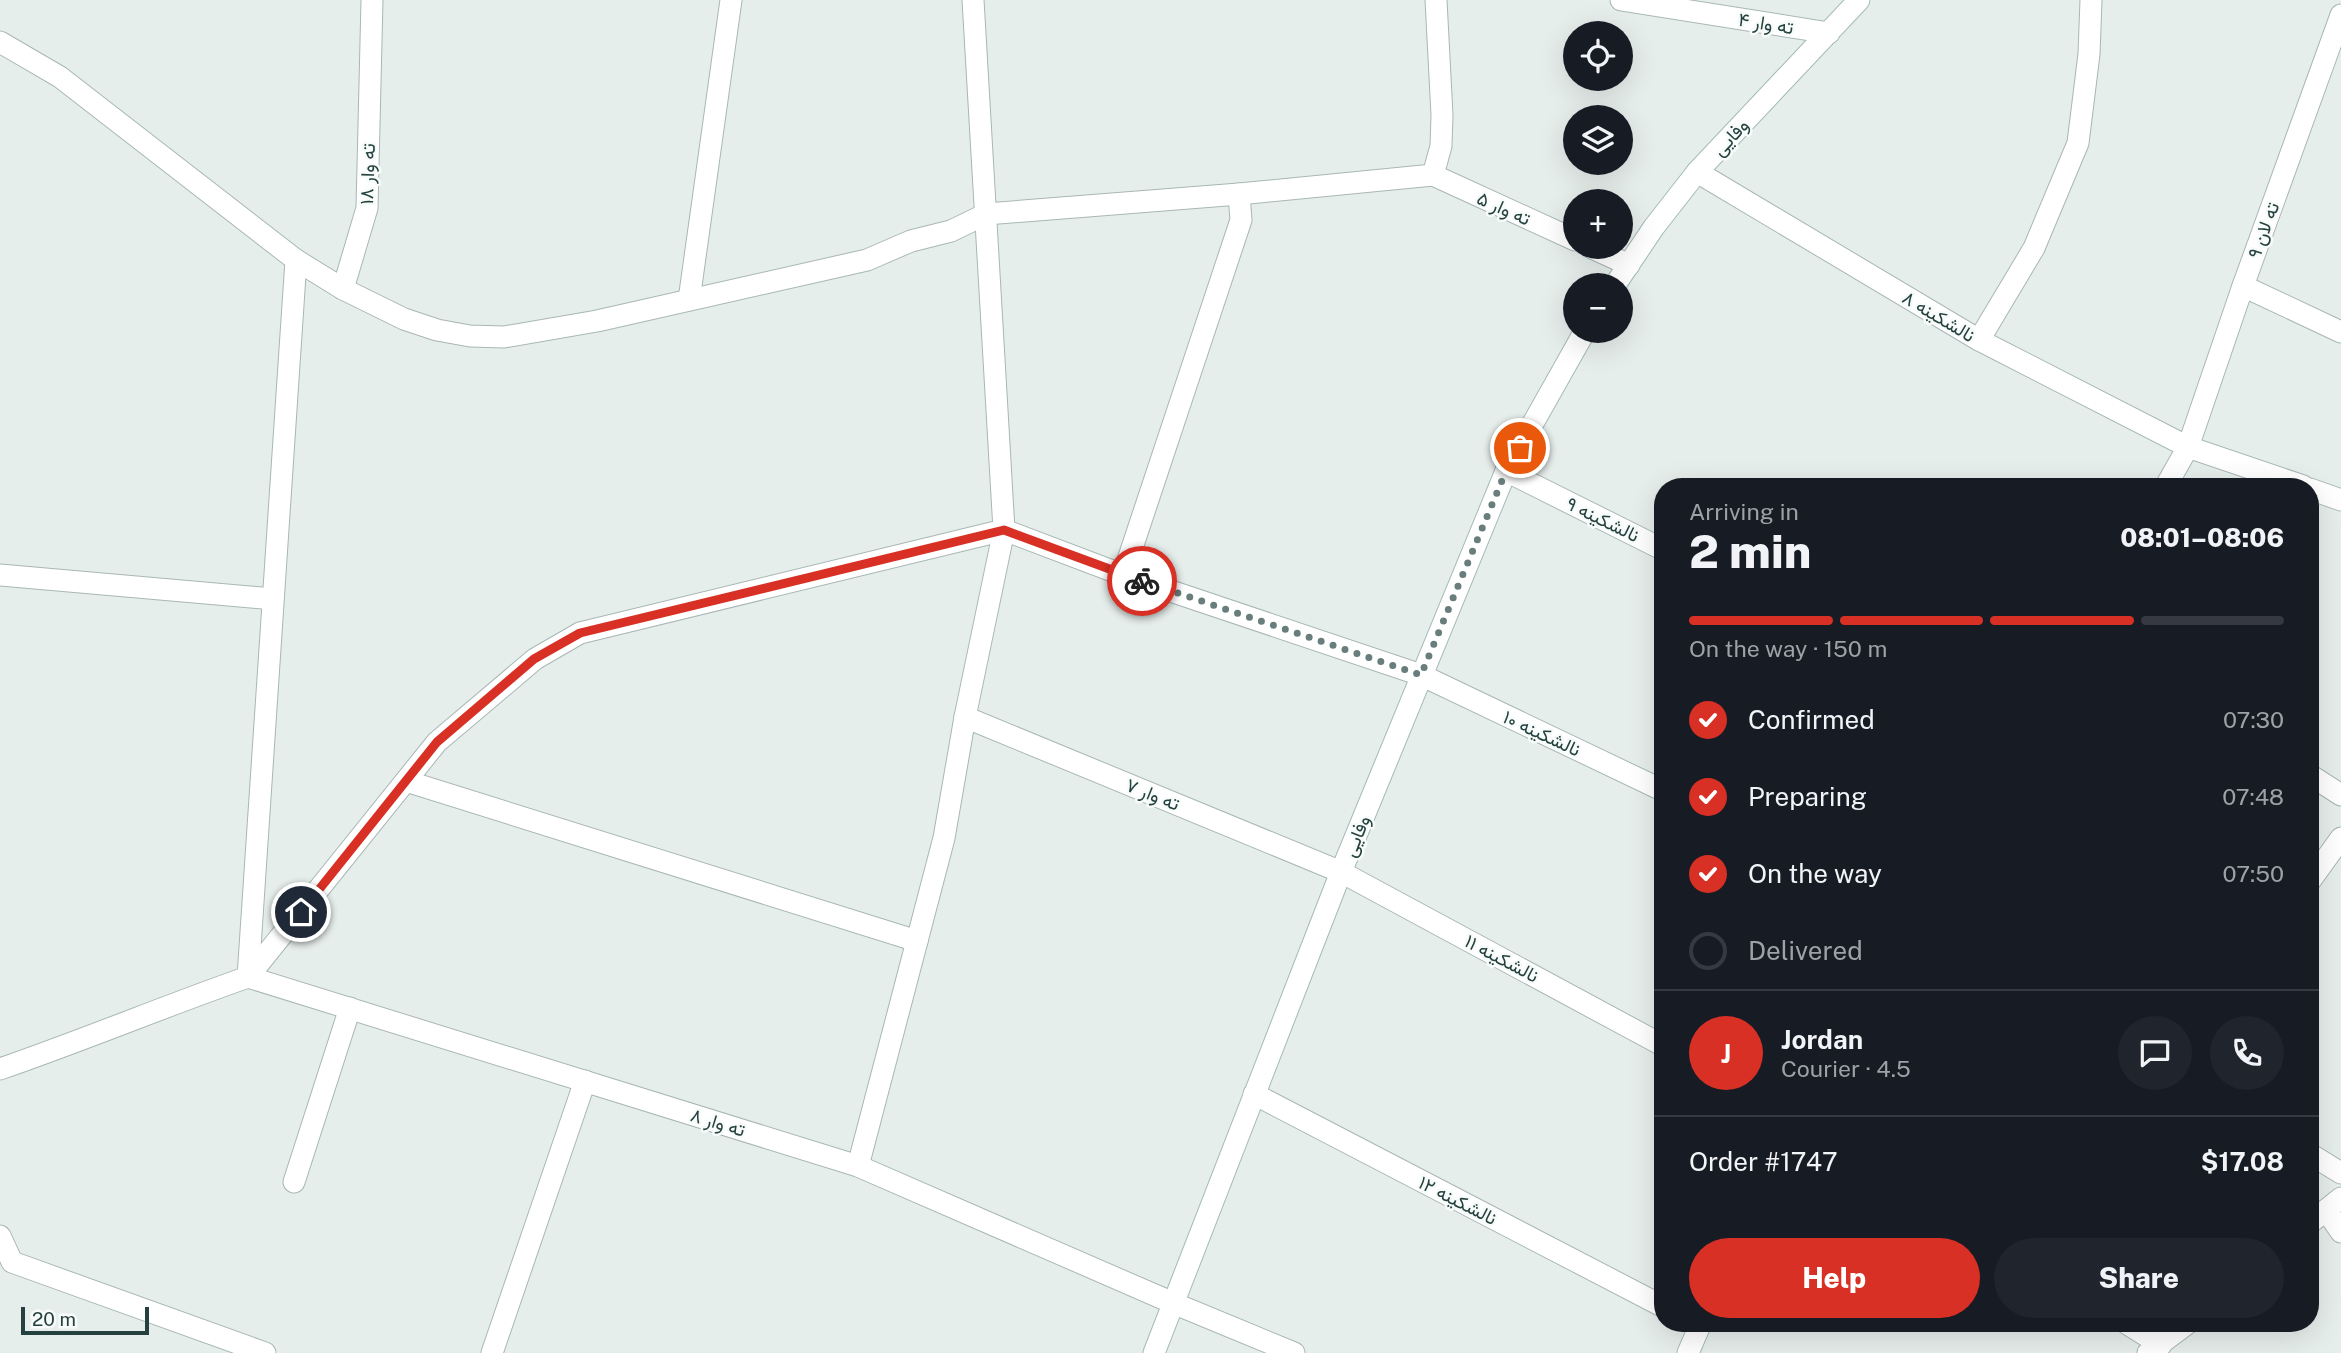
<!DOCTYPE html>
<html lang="en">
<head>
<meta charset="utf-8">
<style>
  body { margin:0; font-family:"Public Sans",Vazirmatn,sans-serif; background:#20242c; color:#f1f3f6; height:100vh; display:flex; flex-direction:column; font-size:26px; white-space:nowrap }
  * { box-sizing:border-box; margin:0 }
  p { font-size:23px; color:#9ea1a6 }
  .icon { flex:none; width:38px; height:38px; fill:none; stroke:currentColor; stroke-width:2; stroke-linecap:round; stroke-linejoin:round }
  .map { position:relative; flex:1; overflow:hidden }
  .drawer { position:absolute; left:1654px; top:478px; width:665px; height:854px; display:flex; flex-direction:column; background:#171b24; border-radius:28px; box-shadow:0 7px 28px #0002 }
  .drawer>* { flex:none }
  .controls { position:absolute; left:1563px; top:21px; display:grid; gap:14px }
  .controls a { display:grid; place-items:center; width:70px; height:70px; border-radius:50%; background:#171b24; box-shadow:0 7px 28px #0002; font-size:35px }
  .scale { position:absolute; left:21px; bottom:18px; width:128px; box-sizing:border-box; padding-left:7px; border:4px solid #25413f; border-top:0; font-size:19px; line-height:24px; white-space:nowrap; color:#25413f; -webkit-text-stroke:5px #f7fbf9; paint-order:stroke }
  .pin { position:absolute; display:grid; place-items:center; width:60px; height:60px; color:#fff; margin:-30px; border:4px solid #fff; border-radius:50%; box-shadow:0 2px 7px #0007 }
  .courier { position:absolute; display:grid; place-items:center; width:70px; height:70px; margin:-35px; border:5px solid #d93025; border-radius:50%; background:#fff; color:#222; box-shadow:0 2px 9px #0007 }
  .head em { font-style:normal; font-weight:800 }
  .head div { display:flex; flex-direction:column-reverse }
  .head { display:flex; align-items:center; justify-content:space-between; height:119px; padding:0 35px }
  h1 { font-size:46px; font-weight:800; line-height:52px }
  .bar { display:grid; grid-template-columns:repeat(4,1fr); gap:10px 7px; align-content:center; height:84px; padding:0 35px }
  .bar i { height:9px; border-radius:5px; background:#363941 }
  .bar .selected { background:#d93025 }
  .bar p { grid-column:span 4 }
  .line { display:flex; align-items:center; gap:18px; padding:0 35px; border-top:2px solid #363941 }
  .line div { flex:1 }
  .round { display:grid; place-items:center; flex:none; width:74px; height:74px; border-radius:37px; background:#20242c }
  ol { padding:0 35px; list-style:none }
  li { display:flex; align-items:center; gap:21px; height:77px }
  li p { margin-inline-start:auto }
  li .icon { padding:7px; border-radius:50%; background:#d93025; color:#fff; stroke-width:4 }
  li:last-child { color:#9ea1a6 }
  li i { width:38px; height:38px; border:4px solid #363941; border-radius:50% }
  .action { display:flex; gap:14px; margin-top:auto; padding:14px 35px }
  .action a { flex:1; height:80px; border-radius:42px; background:#d93025; color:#fff; font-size:28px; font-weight:800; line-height:80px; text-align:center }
  .action a+a { background:#20242c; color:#f1f3f6 }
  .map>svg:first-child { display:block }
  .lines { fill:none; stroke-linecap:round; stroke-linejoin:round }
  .street-casing { stroke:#a8b7b5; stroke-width:23 }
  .secondary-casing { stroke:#a4bab7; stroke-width:23 }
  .street { stroke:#fff; stroke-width:21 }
  .secondary { stroke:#fff; stroke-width:21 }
  .done { stroke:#697e7c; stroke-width:7; stroke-dasharray:0 12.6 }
  .route { stroke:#d93025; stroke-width:9 }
  .labels { text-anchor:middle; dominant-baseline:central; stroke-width:5; stroke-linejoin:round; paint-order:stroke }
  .street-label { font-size:19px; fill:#25413f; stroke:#f7fbf9 }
</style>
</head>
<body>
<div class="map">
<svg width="2341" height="1353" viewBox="0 0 2341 1353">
  <rect width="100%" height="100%" fill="#e6eeec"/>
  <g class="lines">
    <g class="street-casing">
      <g id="street">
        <path d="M1621,0L1829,33"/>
        <path d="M0,42L60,77L296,260L343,289L367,208L372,0"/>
        <path d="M1697,172L1979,340L2188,447L2303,486"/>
        <path d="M1433,175L1575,240"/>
        <path d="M1239,194L1433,175L1441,146L1442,115L1436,0"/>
        <path d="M1590,247L1629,265"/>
        <path d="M2243,286L2341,332"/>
        <path d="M343,289L404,319L437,330L470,336L504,337L597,321L867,260L911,241L951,231L986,214L1239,194L1241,220L1123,575"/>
        <path d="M689,300L731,0"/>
        <path d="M1979,340L2034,248L2078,143L2089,54L2091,0"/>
        <path d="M1506,471L1662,549"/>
        <path d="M2166,486L2188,447L2243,286L2341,15"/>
        <path d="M2310,489L2341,500"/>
        <path d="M0,575L273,599"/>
        <path d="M965,717L1341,872L1662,1045"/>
        <path d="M2310,775L2341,795"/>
        <path d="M406,781L917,941"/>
        <path d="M2310,881L2341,838"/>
        <path d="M0,1069C84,1040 165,1006 248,977L296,260"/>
        <path d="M1254,1094L1662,1306"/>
        <path d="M2310,1154L2341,1173"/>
        <path d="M858,1166L944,838L965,717L1004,530L973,0"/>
        <path d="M294,1182L350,1008"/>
        <path d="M2326,1210L2341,1232"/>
        <path d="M2310,1223L2341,1198"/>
        <path d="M0,1236L12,1262L265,1353"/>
        <path d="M2126,1323L2161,1345"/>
        <path d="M492,1353L585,1081"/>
        <path d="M1294,1353L1173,1303L858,1166L248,977L437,742L535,659L580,633L1004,530L1123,575L1421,675L1662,790"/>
        <path d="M1688,1353L1701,1323"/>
        <path d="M2148,1353L2188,1323"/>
      </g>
    </g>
    <g class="secondary-casing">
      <g id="secondary">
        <path d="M1615,285L1654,227L1697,172L1859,0"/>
        <path d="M1154,1353L1341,872L1506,471L1585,331"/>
      </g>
    </g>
    <use href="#street" class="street"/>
    <use href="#secondary" class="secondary"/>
  </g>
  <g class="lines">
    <path class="done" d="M1142,581L1421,675L1506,471L1520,448"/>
    <path class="route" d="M301,912L437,742L534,659L580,633L1004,530L1142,581"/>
  </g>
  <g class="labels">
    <g class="street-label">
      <text transform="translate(1766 23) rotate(9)">ته وار ۴</text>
      <text transform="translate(1730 137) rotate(-47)">وفایی</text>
      <text transform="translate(367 174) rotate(-88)">ته وار ۱۸</text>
      <text transform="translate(1504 208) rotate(24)">ته وار ۵</text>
      <text transform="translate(2263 230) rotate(-70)">ته لان ۹</text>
      <text transform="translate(1939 316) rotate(31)">نالشکینه ۸</text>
      <text transform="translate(1603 519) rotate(26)">نالشکینه ۹</text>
      <text transform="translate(1542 733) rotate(25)">نالشکینه ۱۰</text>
      <text transform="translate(1153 794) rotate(22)">ته وار ۷</text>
      <text transform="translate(1356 836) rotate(-68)">وفایی</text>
      <text transform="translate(1502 958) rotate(28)">نالشکینه ۱۱</text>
      <text transform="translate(718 1122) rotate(17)">ته وار ۸</text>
      <text transform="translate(1458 1200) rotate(27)">نالشکینه ۱۲</text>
    </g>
  </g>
</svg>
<div class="controls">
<a><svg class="icon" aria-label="locate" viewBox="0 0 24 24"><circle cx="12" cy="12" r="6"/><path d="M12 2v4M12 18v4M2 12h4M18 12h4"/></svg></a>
<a><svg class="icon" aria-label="layers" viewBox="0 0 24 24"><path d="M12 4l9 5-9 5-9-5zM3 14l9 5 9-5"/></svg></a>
<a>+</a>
<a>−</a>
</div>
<div class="scale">20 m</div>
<div class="pin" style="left:1520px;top:448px;background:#ea580c"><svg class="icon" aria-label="bag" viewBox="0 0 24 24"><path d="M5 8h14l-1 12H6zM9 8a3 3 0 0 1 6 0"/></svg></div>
<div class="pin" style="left:301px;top:912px;background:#1f2937"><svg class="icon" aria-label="home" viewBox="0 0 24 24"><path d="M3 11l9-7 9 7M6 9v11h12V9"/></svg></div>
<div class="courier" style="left:1142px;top:581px"><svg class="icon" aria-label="bike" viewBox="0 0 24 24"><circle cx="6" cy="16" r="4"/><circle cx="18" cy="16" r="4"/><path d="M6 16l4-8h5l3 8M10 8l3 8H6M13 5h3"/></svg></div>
<section class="drawer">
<div class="head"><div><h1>2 min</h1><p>Arriving in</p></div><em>08:01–08:06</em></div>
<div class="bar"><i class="selected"></i><i class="selected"></i><i class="selected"></i><i></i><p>On the way · 150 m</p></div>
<ol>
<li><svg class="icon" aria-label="check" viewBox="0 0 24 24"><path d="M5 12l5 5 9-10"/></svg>Confirmed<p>07:30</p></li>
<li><svg class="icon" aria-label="check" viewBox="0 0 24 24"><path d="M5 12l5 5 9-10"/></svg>Preparing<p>07:48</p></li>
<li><svg class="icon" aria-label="check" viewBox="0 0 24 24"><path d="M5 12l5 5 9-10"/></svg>On the way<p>07:50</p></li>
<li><i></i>Delivered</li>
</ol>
<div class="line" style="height:126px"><b class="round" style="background:#d93025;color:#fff">J</b><div><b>Jordan</b><p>Courier · 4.5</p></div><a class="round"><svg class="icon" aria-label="chat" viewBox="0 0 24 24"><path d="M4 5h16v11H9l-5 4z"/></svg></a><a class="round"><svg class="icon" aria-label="phone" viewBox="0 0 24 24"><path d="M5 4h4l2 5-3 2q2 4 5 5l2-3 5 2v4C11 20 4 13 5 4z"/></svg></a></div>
<div class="line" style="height:91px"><div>Order #1747</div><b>$17.08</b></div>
<div class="action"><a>Help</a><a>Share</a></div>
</section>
</div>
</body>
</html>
